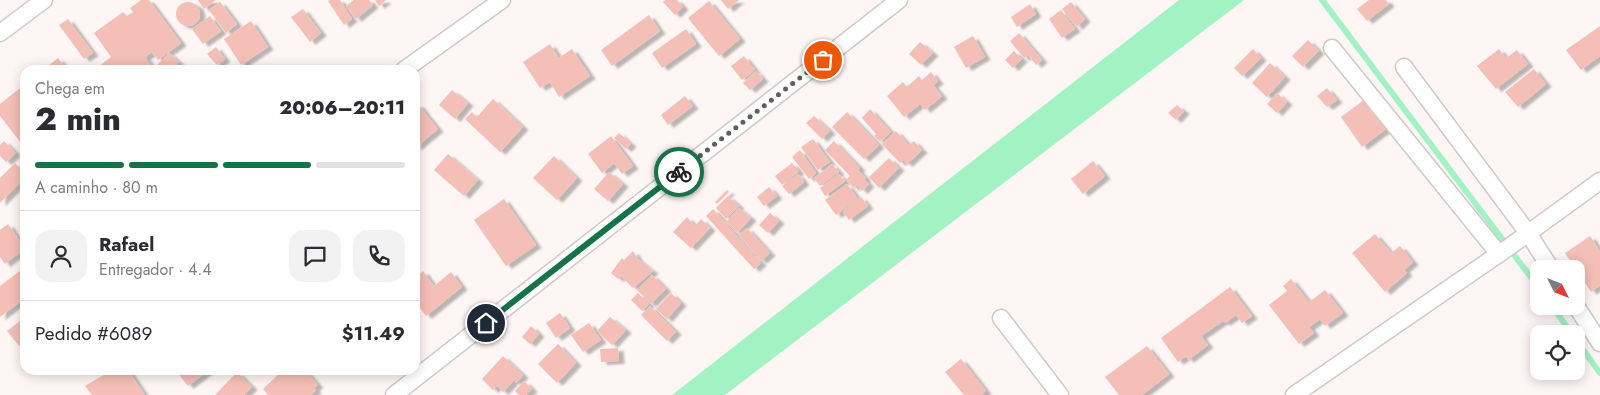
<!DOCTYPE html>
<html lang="pt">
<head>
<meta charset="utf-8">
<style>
  body { margin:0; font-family:Jost,sans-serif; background:#f2f2f3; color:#2b2b33; height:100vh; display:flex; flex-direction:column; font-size:19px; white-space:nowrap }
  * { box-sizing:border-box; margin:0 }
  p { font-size:16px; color:#7c7c81 }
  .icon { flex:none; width:28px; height:28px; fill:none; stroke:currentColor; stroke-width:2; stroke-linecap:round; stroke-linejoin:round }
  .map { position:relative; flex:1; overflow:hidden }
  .drawer { position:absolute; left:20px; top:65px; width:400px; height:310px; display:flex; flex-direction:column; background:#fff; border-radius:15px; box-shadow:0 2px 12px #0003 }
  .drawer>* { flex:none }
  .needle { width:32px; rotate:132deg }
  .tools { position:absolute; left:1530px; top:260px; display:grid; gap:10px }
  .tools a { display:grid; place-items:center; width:55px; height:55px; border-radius:10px; background:#fff; box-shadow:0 2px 12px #0003; font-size:25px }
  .pin { position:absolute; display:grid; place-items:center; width:42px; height:42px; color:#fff; margin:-21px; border:2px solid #fff; border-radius:50%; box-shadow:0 1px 5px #0007 }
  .courier { position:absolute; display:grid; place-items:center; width:50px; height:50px; margin:-25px; border:4px solid #167348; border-radius:50%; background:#fff; color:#222; box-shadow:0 1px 6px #0007 }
  .head em { font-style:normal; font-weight:800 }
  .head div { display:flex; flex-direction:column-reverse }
  .head { display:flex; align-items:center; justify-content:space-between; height:85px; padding:0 15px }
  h1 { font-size:32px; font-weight:800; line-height:38px }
  .bar { display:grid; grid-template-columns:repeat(4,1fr); gap:8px 5px; align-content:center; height:60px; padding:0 15px }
  .bar i { height:6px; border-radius:4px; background:#e1e1e2 }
  .bar .selected { background:#167348 }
  .bar p { grid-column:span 4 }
  .line { display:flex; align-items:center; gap:12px; padding:0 15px; border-top:1px solid #e1e1e2 }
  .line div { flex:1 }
  .round { display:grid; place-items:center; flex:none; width:52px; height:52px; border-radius:15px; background:#f2f2f3 }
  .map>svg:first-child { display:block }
  .water { fill:#a2f2c3 }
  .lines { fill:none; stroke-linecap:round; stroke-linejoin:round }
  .stream { stroke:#a2f2c3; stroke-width:6 }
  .building { fill:#f4bfb6; filter:url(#shadow) }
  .street-casing { stroke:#d1c9c7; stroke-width:19 }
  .street { stroke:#fff; stroke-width:16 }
  .done { stroke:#615d5c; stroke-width:5; stroke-dasharray:0 9 }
  .route { stroke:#167348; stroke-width:6 }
</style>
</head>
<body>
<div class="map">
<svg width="1600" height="395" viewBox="0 0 1600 395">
  <defs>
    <filter id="shadow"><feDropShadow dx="5.5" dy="3" stdDeviation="1" flood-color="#0004"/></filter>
  </defs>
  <rect width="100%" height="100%" fill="#fef6f4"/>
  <path class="water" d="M1179,0H1244L725,395H672Z"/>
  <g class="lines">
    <g class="stream">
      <path d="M1322,0L1539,288"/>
      <path d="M1552,306L1572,334"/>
      <path d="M1576,340L1600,373"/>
    </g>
  </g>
  <g class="building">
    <path d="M141,0H149L181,43L158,60L152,52L145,57L151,65L145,70H94L111,57L94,33L123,12L127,16L133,12L130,8Z"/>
    <path d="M198,0H216L204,9Z"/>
    <path d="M330,0H340L352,19L344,25L328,1Z"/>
    <path d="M354,0H369L373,5L356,19L346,6Z"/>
    <path d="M375,0H386L379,6Z"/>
    <path d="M665,0H677L683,7L675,15L663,2Z"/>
    <path d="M721,0H739L728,9Z"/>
    <path d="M1369,0H1386L1389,4L1367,21L1357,9Z"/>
    <path d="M709,1L740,39L719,56L688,18Z"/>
    <path d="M220,2L237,24L226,33L209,10Z"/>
    <path d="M1071,2L1085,19L1077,27L1062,9Z"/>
    <circle cx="188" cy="14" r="12"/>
    <path d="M1030,4L1036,14L1017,27L1011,17Z"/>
    <path d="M303,9L321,33L310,42L291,17Z"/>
    <path d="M1061,10L1075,29L1062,38L1049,19Z"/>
    <path d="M649,15L660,31L612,66L601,50Z"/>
    <path d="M210,16L221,31L203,44L192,29Z"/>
    <path d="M68,19L93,53L84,59L59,25Z"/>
    <path d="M251,21L268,47L241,65L224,39Z"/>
    <path d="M1600,26V56L1581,70L1566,50Z"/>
    <path d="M686,29L696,44L662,68L652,53Z"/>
    <path d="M1019,33L1042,60L1036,65L1028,55L1024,58L1010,41Z"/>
    <path d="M973,36L985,57L966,68L954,47Z"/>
    <path d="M1308,40L1319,51L1303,67L1292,56Z"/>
    <path d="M920,42L933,53L921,65L909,54Z"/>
    <path d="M550,44L559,58L572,49L590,76L559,97L550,82L540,88L523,62Z"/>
    <path d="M216,47L225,59L217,65L207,54Z"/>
    <path d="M1253,49L1261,58L1242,76L1234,68Z"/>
    <path d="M1499,49L1506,58L1517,50L1528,64L1496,89L1477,66Z"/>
    <path d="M1014,51L1022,59L1013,68L1005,60Z"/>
    <path d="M169,53L179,62L171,70H152Z"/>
    <path d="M744,56L755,70L742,80L731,66Z"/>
    <path d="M58,58L67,70H43Z"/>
    <path d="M1270,63L1285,77L1267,97L1252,83Z"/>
    <path d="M1534,69L1546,84L1518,107L1505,92Z"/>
    <path d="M756,71L763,79L750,90L743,83Z"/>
    <path d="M931,72L938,81L933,85L942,96L925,110L920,104L904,117L887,96L903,82L907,87L919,76L922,80Z"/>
    <path d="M25,84V139L21,143L0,116V104Z"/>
    <path d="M1327,88L1337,100L1327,107L1317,96Z"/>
    <path d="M452,90L468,103L455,119L439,105Z"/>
    <path d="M1277,93L1287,102L1277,113L1267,104Z"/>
    <path d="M685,96L693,106L668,125L661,115Z"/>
    <path d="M493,99L523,127L500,152L465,119L472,112L477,117Z"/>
    <path d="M1364,100L1386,129L1362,147L1341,117Z"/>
    <path d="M418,104L438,129L415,148V106Z"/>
    <path d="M1177,105L1184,111L1176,120L1168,113Z"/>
    <path d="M870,109L891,132L882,141L881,139L879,141L874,136L876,134L862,118Z"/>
    <path d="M847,112L879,145L864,159L832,127Z"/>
    <path d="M814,116L830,131L822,139L806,123Z"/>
    <path d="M896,131L909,145L914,141L922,150L907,164L903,160L900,163L882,144Z"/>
    <path d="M619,133L631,144L626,149L614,138Z"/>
    <path d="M611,136L633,166L622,174L614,163L602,173L588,154Z"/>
    <path d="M813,139L830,162L818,170L801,147Z"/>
    <path d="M4,141L16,153L6,162L0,156V145Z"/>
    <path d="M834,141L860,168L858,170L866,178L864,179L869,184L862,191L857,185L854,188L846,180L850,176L825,150Z"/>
    <path d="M800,150L816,173L809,179L792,157Z"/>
    <path d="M448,154L478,180L464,196L434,170Z"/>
    <path d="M554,156L577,178L557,200L533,178Z"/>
    <path d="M889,158L899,168L879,188L869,177Z"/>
    <path d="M1093,161L1105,176L1083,194L1071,179Z"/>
    <path d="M15,163L25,173V178L0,203V178Z"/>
    <path d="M792,163L799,171L782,185L775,176Z"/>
    <path d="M832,164L839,172L820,186L814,178Z"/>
    <path d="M609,172L623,184L608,201L594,189Z"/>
    <path d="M798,174L804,182L789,194L782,186Z"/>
    <path d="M839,174L845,181L825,196L820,188Z"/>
    <path d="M847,184L858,199L836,215L825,200Z"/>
    <path d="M769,187L777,196L764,206L757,197Z"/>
    <path d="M727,190L729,192L717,204L715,202Z"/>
    <path d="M728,196L739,206L726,219L716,208Z"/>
    <path d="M861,197L868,206L849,220L843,212Z"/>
    <path d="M504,199L536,245L506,266L474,220Z"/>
    <path d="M739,208L751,218L737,233L726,222Z"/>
    <path d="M713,209L761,263L754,269L706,216Z"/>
    <path d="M770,213L779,221L768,233L759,225Z"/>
    <path d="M687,217L695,226L701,219L710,228L691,248L673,232Z"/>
    <path d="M8,224L25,248L5,264L0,257V230Z"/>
    <path d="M747,228L770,253L761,261L739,235Z"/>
    <path d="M1375,234L1391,253L1400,246L1413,262L1404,270L1407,273L1385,292L1352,253Z"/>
    <path d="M1590,236L1600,251V285L1591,292L1565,253Z"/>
    <path d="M633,251L638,259L653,271L633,288L621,276L618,279L611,273L622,258L624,260Z"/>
    <path d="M25,267V298L0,317V286Z"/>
    <path d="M423,271L434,286L451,272L462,287L426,316L415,302V278Z"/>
    <path d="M652,275L666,289L651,304L637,290Z"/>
    <path d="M1291,279L1309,302L1325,290L1343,313L1325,326L1320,319L1309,327L1314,333L1299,344L1269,305L1287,291L1283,286Z"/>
    <path d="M1230,287L1252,316L1242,323L1236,315L1225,323L1223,321L1201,336L1208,345L1188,360L1186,356L1178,362L1161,338Z"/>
    <path d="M638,293L649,304L642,311L631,300Z"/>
    <path d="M671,293L681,303L667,319L656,309Z"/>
    <path d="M650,306L676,332L667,341L641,315Z"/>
    <path d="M560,313L570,328L556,338L546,323Z"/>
    <path d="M25,317V342L19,346L7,331Z"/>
    <path d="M610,317L626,330L612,345L597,331Z"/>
    <path d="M589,323L601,340L583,352L571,335Z"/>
    <path d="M531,326L539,334L530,344L522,337Z"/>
    <path d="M558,344L576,363L557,383L538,364Z"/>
    <path d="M1147,346L1169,374L1142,395H1119L1105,377Z"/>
    <path d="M618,348L619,361L601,362L600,349Z"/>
    <path d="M503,356L523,375L516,383L514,380L503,392L497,386L493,390L482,379Z"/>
    <path d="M961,359L986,391L981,395H964L945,372Z"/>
    <path d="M112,370H128L145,395H92L85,386Z"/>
    <path d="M175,370H209L188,386Z"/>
    <path d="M279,370H305L318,385L314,388L316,390L311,395H268L263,389L281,372Z"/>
    <path d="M237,372L252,387L244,395H215Z"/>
    <path d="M524,381L532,389L526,395H519L515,391Z"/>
  </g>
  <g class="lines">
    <g class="street-casing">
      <g id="street">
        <path d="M0,33L44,0"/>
        <path d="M1332,48L1499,254"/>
        <path d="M1404,67L1528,233L1551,269"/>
        <path d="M404,70L502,0"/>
        <path d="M1576,306L1600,343"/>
        <path d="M1001,318L1060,395"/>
        <path d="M394,395L899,0"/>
        <path d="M1294,395L1509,247L1600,181"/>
      </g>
    </g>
    <use href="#street" class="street"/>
  </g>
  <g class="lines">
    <path class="done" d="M679,172L823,60"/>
    <path class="route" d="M486,323L679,172"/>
  </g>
</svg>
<div class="tools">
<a><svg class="needle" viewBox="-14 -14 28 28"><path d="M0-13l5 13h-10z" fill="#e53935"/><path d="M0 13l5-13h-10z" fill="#7c7c81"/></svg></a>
<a><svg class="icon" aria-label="locate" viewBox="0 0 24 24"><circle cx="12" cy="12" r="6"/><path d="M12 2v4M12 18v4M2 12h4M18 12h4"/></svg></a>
</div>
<div class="pin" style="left:823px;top:60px;background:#ea580c"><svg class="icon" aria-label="bag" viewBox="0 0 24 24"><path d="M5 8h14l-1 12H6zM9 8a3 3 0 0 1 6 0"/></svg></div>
<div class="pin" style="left:486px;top:323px;background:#1f2937"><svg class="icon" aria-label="home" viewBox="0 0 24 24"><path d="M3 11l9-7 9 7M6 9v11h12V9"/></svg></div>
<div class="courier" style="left:679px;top:172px"><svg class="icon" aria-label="bike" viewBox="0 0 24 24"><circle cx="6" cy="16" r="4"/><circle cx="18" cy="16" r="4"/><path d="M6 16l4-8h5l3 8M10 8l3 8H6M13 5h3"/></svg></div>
<section class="drawer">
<div class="head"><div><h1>2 min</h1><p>Chega em</p></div><em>20:06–20:11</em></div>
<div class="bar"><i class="selected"></i><i class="selected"></i><i class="selected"></i><i></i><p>A caminho · 80 m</p></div>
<div class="line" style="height:90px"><a class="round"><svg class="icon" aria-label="person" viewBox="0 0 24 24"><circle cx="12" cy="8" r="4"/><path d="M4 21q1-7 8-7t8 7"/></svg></a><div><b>Rafael</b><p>Entregador · 4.4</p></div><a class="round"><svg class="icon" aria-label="chat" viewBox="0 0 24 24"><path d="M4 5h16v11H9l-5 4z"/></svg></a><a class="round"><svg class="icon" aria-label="phone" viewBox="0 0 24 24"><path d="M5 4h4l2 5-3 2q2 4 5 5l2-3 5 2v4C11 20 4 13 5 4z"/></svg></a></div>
<div class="line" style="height:65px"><div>Pedido #6089</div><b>$11.49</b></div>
</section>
</div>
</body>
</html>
